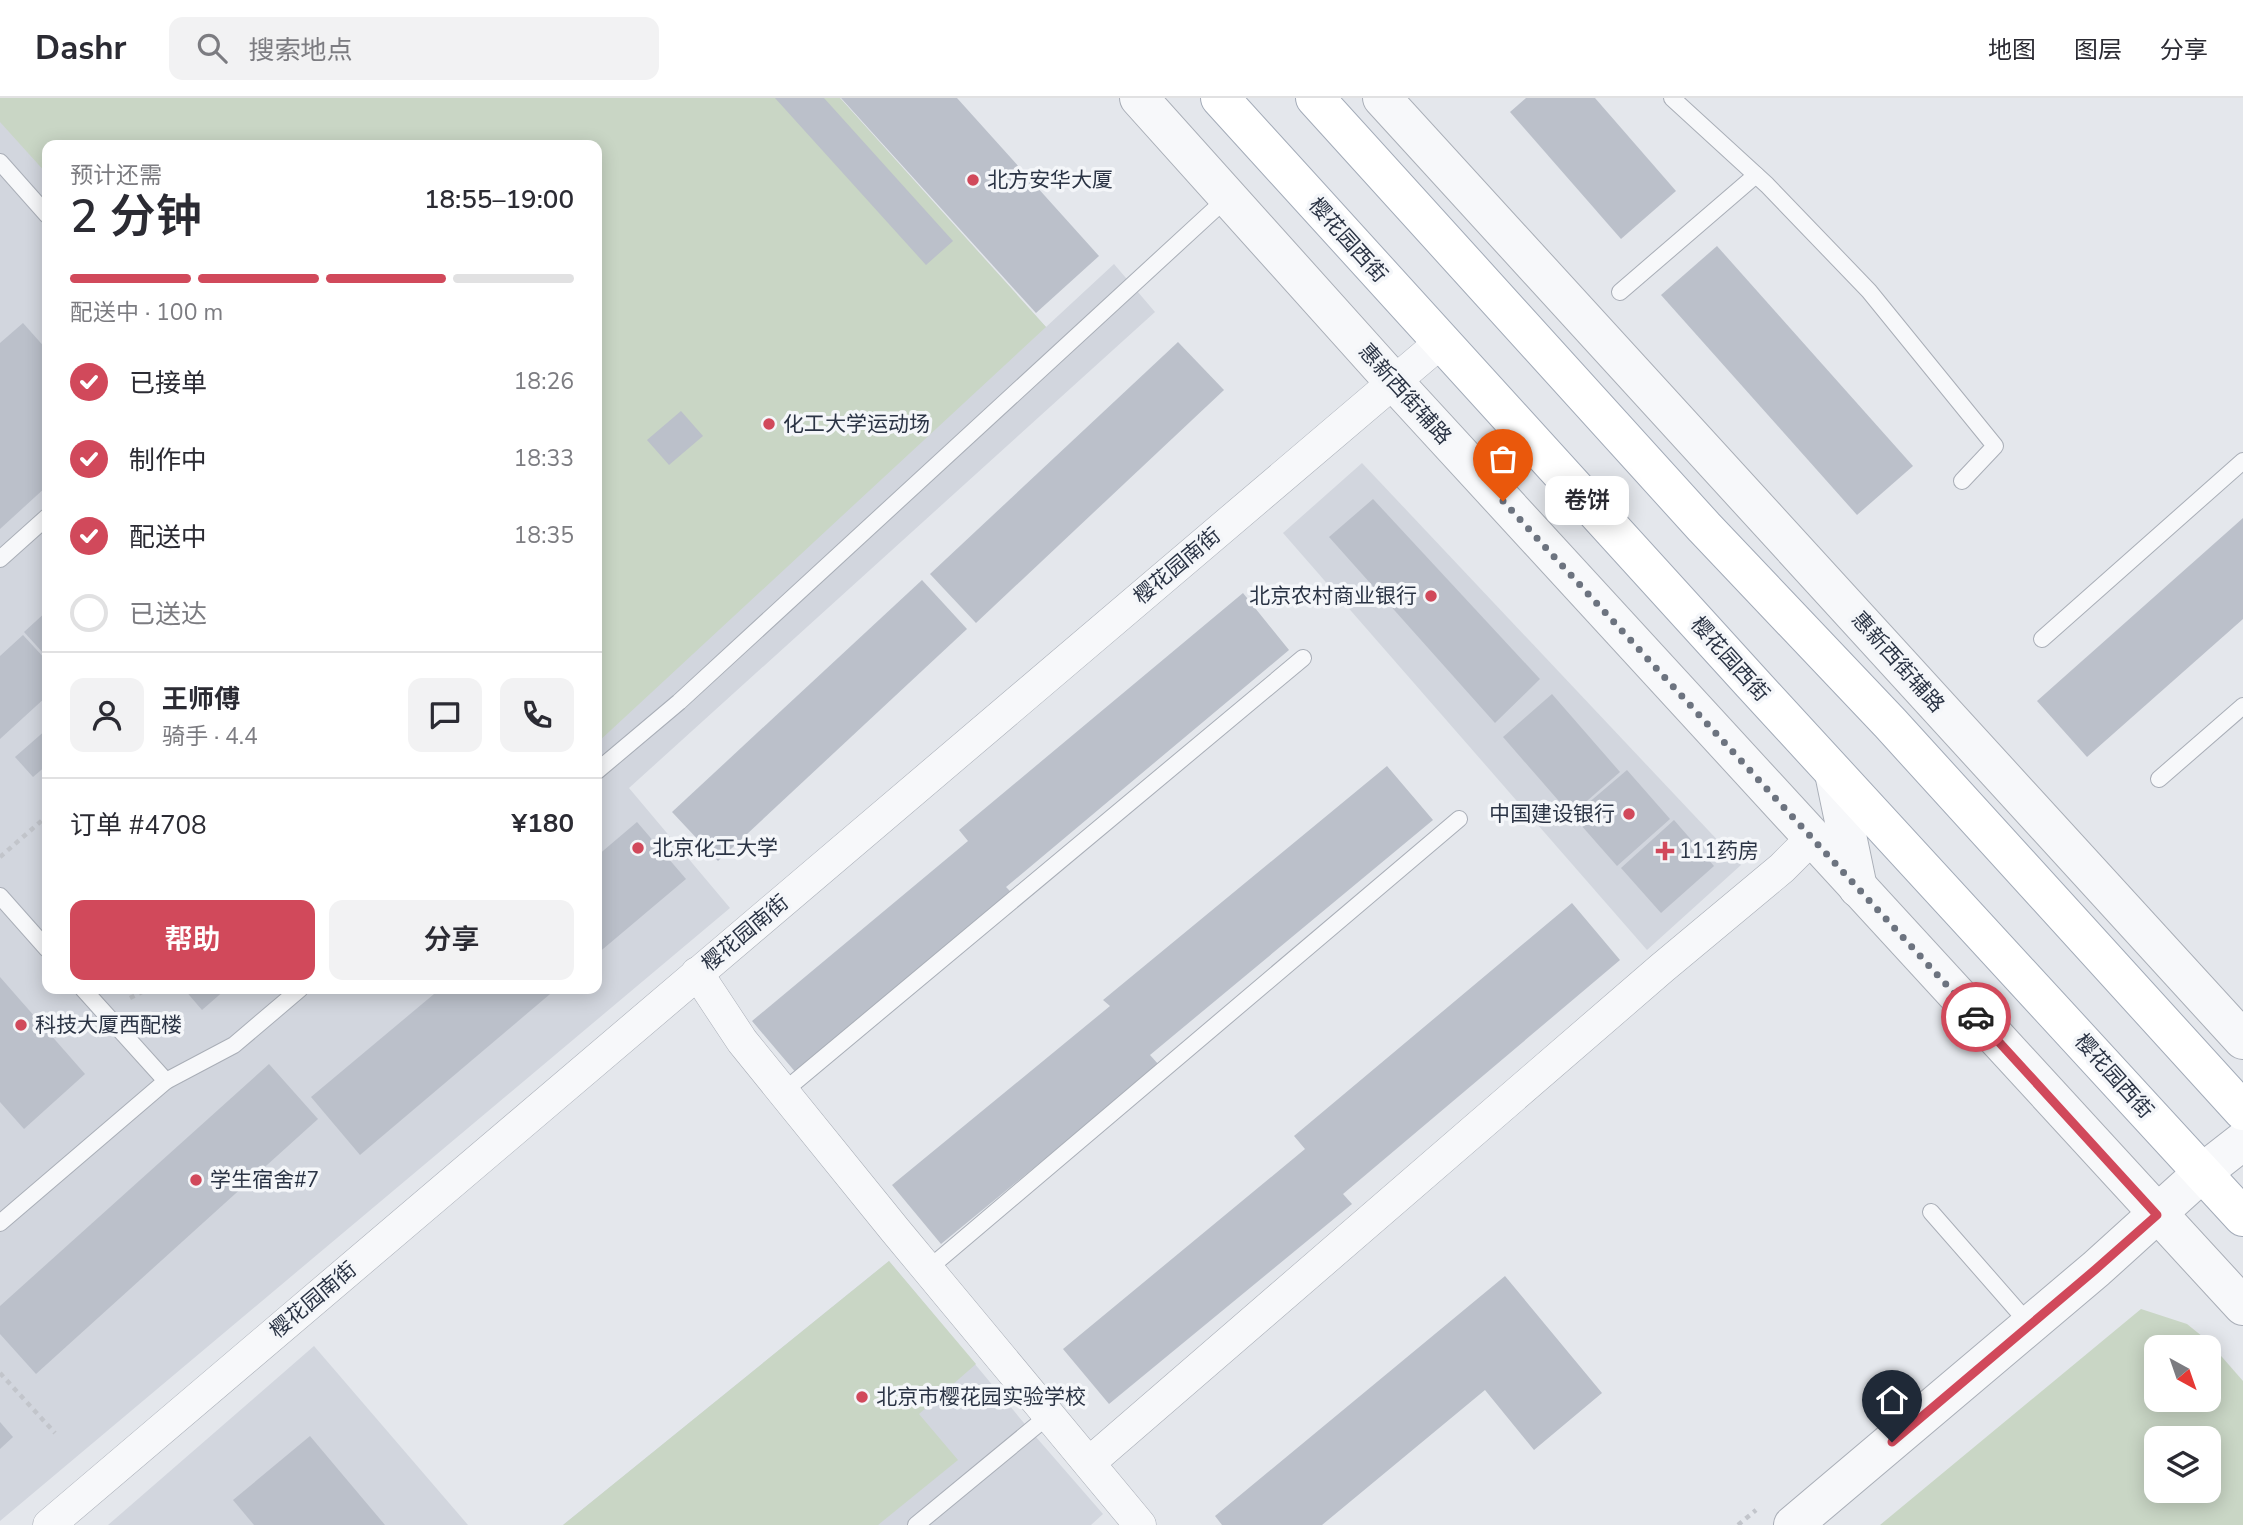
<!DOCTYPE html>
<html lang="zh">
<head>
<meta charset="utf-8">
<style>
  body { margin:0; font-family:"Nunito Sans","Noto Sans SC",sans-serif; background:#f2f2f3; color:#2b2b33; height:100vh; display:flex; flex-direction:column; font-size:26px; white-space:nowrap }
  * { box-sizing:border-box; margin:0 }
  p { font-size:23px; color:#7c7c81 }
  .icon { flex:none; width:38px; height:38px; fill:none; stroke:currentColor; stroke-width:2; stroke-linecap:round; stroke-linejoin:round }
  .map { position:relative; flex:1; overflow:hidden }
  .sheet { position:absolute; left:42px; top:42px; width:560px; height:854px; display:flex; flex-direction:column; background:#fff; border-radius:14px; box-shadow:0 4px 18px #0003 }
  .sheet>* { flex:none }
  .needle { width:46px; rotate:140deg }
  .controls { position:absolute; left:2144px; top:1237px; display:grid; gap:14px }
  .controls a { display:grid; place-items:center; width:77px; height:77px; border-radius:14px; background:#fff; box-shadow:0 4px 18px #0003; font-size:35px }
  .pin { position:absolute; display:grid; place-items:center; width:60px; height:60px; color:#fff; margin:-72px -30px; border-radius:50% 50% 50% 0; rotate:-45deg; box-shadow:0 0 7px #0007 }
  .pin .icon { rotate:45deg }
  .courier { position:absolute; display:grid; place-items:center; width:70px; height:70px; margin:-35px; border:5px solid #d1495b; border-radius:50%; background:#fff; color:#222; box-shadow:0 2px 9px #0007 }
  .bubble { position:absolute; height:49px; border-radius:14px; background:#fff; box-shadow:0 4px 18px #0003; font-size:23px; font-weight:600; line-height:49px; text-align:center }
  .overview em { font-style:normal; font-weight:600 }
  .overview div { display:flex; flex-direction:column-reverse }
  .overview { display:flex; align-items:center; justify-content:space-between; height:119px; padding:0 28px }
  h1 { font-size:46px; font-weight:600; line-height:52px }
  .bar { display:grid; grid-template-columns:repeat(4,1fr); gap:10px 7px; align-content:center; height:84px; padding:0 28px }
  .bar i { height:9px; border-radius:5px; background:#e1e1e2 }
  .bar .active { background:#d1495b }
  .bar p { grid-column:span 4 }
  .line { display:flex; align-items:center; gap:18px; padding:0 28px; border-top:2px solid #e1e1e2 }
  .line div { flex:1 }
  .round { display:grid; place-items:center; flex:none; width:74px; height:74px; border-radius:14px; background:#f2f2f3 }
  ol { padding:0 28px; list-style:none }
  li { display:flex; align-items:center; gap:21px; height:77px }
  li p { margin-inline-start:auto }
  li .icon { padding:7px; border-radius:50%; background:#d1495b; color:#fff; stroke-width:4 }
  li:last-child { color:#7c7c81 }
  li i { width:38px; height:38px; border:4px solid #e1e1e2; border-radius:50% }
  .action { display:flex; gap:14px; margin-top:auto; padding:14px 28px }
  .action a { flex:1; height:80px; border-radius:14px; background:#d1495b; color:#fff; font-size:28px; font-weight:600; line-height:80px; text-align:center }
  .action a+a { background:#f2f2f3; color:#2b2b33 }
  header { display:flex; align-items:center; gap:42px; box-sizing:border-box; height:98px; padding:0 35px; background:#fff; border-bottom:2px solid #e1e1e2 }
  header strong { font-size:33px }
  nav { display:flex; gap:38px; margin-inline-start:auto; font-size:24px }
  .search { width:490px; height:63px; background:#f2f2f3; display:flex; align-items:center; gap:18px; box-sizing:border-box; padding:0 24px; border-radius:14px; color:#7c7c81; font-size:26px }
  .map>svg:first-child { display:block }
  .built { fill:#d2d6de; fill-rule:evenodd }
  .green { fill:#c9d6c5; fill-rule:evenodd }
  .building { fill:#bbc0ca }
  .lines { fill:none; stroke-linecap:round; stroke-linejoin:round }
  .service-casing { stroke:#a9aeb7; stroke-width:18 }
  .minor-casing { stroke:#a9aeb7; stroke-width:33 }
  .tertiary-casing { stroke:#a9aeb7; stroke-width:40 }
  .primary-casing { stroke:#a3abb8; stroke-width:40 }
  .path { stroke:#c2c5cb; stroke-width:4.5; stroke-dasharray:5 5; stroke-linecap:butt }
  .service { stroke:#f7f8fa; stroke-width:16 }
  .minor { stroke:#f7f8fa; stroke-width:32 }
  .tertiary { stroke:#f7f8fa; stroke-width:38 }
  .primary { stroke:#fff; stroke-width:38 }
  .done { stroke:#6c737f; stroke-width:7; stroke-dasharray:0 12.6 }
  .route { stroke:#d1495b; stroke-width:9 }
  .poi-dot { fill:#d1495b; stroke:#f4f6f9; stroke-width:2.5 }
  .labels { text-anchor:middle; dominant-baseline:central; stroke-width:7; stroke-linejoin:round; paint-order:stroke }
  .poi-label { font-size:21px; fill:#2b3445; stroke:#f4f6f9; text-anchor:start }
  .street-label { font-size:21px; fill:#2b3445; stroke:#f4f6f9 }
</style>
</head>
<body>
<header>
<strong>Dashr</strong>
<div class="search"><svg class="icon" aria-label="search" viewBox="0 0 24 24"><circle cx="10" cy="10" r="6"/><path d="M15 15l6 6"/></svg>搜索地点</div>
<nav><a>地图</a><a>图层</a><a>分享</a></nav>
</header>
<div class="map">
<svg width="2243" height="1427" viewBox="0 0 2243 1427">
  <rect width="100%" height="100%" fill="#e4e7ec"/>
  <g class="built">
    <path d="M0,0H840L1046,229L1114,166L1155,214L629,690L730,810L0,1423ZM47,47H597V891H47Z"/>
    <path d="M1362,365L1741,767L1647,852L1283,435Z"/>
    <path d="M889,1163L1029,1331L1103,1416L1091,1427H563Z"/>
    <path d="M314,1248L468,1427H108Z"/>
  </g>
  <g class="green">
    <path d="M0,0H840L1046,229L597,645V47H47V76L0,24Z"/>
    <path d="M889,1163L976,1266L919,1316L958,1362L878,1427H563Z"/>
    <path d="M2141,1211L2187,1226L2208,1243L2243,1283V1427H1880ZM2156,1250H2208V1302H2156ZM2156,1340H2208V1393H2156Z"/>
  </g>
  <g class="building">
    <path d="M775,0H824L953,143L926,167Z"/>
    <path d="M841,0H957L1099,158L1036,215Z"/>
    <path d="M1526,0H1595L1676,93L1621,141L1510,14Z"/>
    <path d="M1717,148L1913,368L1857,417L1661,197Z"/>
    <path d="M23,225L47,252V388L0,431V245Z"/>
    <path d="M1178,244L1224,292L976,525L930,476Z"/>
    <path d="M681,313L703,338L669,367L647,342Z"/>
    <path d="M1373,401L1540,581L1495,625L1329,439Z"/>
    <path d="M2243,420V521L2087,659L2037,603Z"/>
    <path d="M922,482L967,531L718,763L672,714Z"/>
    <path d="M1243,495L1289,552L1006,789L1013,796L797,976L752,923L968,743L959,732Z"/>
    <path d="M47,513V555L45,557L24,534Z"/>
    <path d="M23,537L47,563V598L0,641V558Z"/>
    <path d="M1552,596L1620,674L1571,717L1503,639Z"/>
    <path d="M47,631V667L33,679L15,659Z"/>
    <path d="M1387,668L1433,722L1150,957L1159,967L941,1146L892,1087L1110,908L1103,902Z"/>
    <path d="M1627,672L1670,721L1617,768L1573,718Z"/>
    <path d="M1674,722L1714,768L1661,815L1621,770Z"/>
    <path d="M637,724L686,781L597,856V758Z"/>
    <path d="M1572,805L1620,862L1343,1096L1352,1106L1109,1306L1063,1251L1305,1051L1294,1038Z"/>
    <path d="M0,879L85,976L24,1031L0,1004Z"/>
    <path d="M184,891H226L202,912Z"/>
    <path d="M440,891H556L360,1057L311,999Z"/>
    <path d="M269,966L318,1021L36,1276L0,1236V1208Z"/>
    <path d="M1505,1178L1602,1295L1534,1352L1485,1292L1322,1427H1222L1215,1418Z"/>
    <path d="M0,1324L13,1339L0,1351Z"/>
    <path d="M310,1338L385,1427H254L233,1402Z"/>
  </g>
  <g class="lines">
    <g class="service-casing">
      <g id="service">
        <path d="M1672,0L1767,87L1869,193L1995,348L1962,383"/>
        <path d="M0,64L47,117"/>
        <path d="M1620,194L1756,77"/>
        <path d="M0,461L47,419"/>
        <path d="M2042,541L2243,363"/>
        <path d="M597,673L679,604L1228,99"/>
        <path d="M2159,681L2243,608"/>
        <path d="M0,798L47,851"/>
        <path d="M83,891L166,983"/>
        <path d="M784,993L1303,560"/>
        <path d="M1931,1114L2030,1227"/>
        <path d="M0,1125L166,983L234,947L300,891"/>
        <path d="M928,1171L1459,721"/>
        <path d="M916,1427L1048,1318"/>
      </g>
    </g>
    <g class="minor-casing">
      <g id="minor">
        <path d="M697,875L742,943L895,1132L1140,1427"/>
        <path d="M1089,1365L1662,870L1782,770L1812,740"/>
        <path d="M49,1427L1441,244"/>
      </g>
    </g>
    <g class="tertiary-casing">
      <g id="tertiary">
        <path d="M1139,0L1394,284L2243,1208"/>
        <path d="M1382,0L2243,942"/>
        <path d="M1834,675L1858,790"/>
        <path d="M1793,1427L2096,1171L2202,1075L2243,1043"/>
      </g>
    </g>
    <g class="primary-casing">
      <g id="primary">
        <path d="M1220,0L1752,585L2243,1119"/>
        <path d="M1315,0L1704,429L1890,625L2243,1013"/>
      </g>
    </g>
    <g class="path">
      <path d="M0,759L47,718"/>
      <path d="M130,900L148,891"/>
      <path d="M0,1275L55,1335"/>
      <path d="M1738,1427L1756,1412"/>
    </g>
    <use href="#service" class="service"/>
    <use href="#minor" class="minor"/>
    <use href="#tertiary" class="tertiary"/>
    <use href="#primary" class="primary"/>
  </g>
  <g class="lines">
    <path class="done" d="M1503,403L1976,919"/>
    <path class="route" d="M1892,1344L2096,1171L2157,1117L1976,919"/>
  </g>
  <g class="poi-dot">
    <circle cx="973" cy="82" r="7"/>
    <circle cx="769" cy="326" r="7"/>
    <circle cx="1431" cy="498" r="7"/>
    <circle cx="1629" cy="716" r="7"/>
    <circle cx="638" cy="750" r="7"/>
    <path d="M1661.5 742.5h7v7h7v7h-7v7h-7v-7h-7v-7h7z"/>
    <circle cx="21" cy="927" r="7"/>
    <circle cx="196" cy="1082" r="7"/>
    <circle cx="862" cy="1299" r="7"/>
  </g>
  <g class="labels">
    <g class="poi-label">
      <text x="987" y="82">北方安华大厦</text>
      <text x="783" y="326">化工大学运动场</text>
      <text x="1417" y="498" text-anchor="end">北京农村商业银行</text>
      <text x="1615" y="716" text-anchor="end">中国建设银行</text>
      <text x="652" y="750">北京化工大学</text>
      <text x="1679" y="753">111药房</text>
      <text x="35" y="927">科技大厦西配楼</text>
      <text x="210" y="1082">学生宿舍#7</text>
      <text x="876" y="1299">北京市樱花园实验学校</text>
    </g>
    <g class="street-label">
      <text transform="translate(1348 142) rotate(48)">樱花园西街</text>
      <text transform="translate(1405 296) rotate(48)">惠新西街辅路</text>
      <text transform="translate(1177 468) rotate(-40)">樱花园南街</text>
      <text transform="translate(1730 561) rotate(48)">樱花园西街</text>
      <text transform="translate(1898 564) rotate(48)">惠新西街辅路</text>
      <text transform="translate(745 835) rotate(-40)">樱花园南街</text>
      <text transform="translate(2114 978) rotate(48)">樱花园西街</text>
      <text transform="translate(313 1202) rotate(-40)">樱花园南街</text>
    </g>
  </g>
</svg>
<div class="controls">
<a><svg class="needle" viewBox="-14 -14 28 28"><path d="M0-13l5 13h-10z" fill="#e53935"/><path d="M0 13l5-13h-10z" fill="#7c7c81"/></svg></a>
<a><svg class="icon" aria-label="layers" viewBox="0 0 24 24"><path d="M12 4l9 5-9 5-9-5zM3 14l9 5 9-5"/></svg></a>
</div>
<div class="pin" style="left:1503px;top:403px;background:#ea580c"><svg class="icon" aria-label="bag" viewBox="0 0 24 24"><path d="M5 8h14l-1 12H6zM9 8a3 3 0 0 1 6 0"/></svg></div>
<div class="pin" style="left:1892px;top:1344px;background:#1f2937"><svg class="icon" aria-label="home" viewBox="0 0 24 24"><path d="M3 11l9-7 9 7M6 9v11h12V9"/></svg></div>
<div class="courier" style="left:1976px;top:919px"><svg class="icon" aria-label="car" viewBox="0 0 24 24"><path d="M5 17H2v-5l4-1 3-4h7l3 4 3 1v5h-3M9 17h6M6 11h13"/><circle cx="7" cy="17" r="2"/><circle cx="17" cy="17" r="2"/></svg></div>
<div class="bubble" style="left:1545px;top:378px;width:84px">卷饼</div>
<section class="sheet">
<div class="overview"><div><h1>2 分钟</h1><p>预计还需</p></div><em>18:55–19:00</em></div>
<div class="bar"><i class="active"></i><i class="active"></i><i class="active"></i><i></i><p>配送中 · 100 m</p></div>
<ol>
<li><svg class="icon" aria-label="check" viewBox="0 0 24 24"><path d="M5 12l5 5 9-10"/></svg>已接单<p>18:26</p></li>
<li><svg class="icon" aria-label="check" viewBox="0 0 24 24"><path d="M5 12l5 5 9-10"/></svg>制作中<p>18:33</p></li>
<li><svg class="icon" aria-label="check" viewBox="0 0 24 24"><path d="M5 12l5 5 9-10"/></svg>配送中<p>18:35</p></li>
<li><i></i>已送达</li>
</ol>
<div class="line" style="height:126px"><a class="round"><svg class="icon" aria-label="person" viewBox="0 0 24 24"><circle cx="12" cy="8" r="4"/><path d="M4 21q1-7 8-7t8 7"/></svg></a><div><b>王师傅</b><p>骑手 · 4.4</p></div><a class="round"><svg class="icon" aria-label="chat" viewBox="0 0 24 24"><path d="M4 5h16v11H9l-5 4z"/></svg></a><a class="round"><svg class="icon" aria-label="phone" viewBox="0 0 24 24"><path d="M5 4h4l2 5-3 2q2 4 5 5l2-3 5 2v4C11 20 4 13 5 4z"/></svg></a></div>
<div class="line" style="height:91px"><div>订单 #4708</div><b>¥180</b></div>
<div class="action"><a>帮助</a><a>分享</a></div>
</section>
</div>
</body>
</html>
